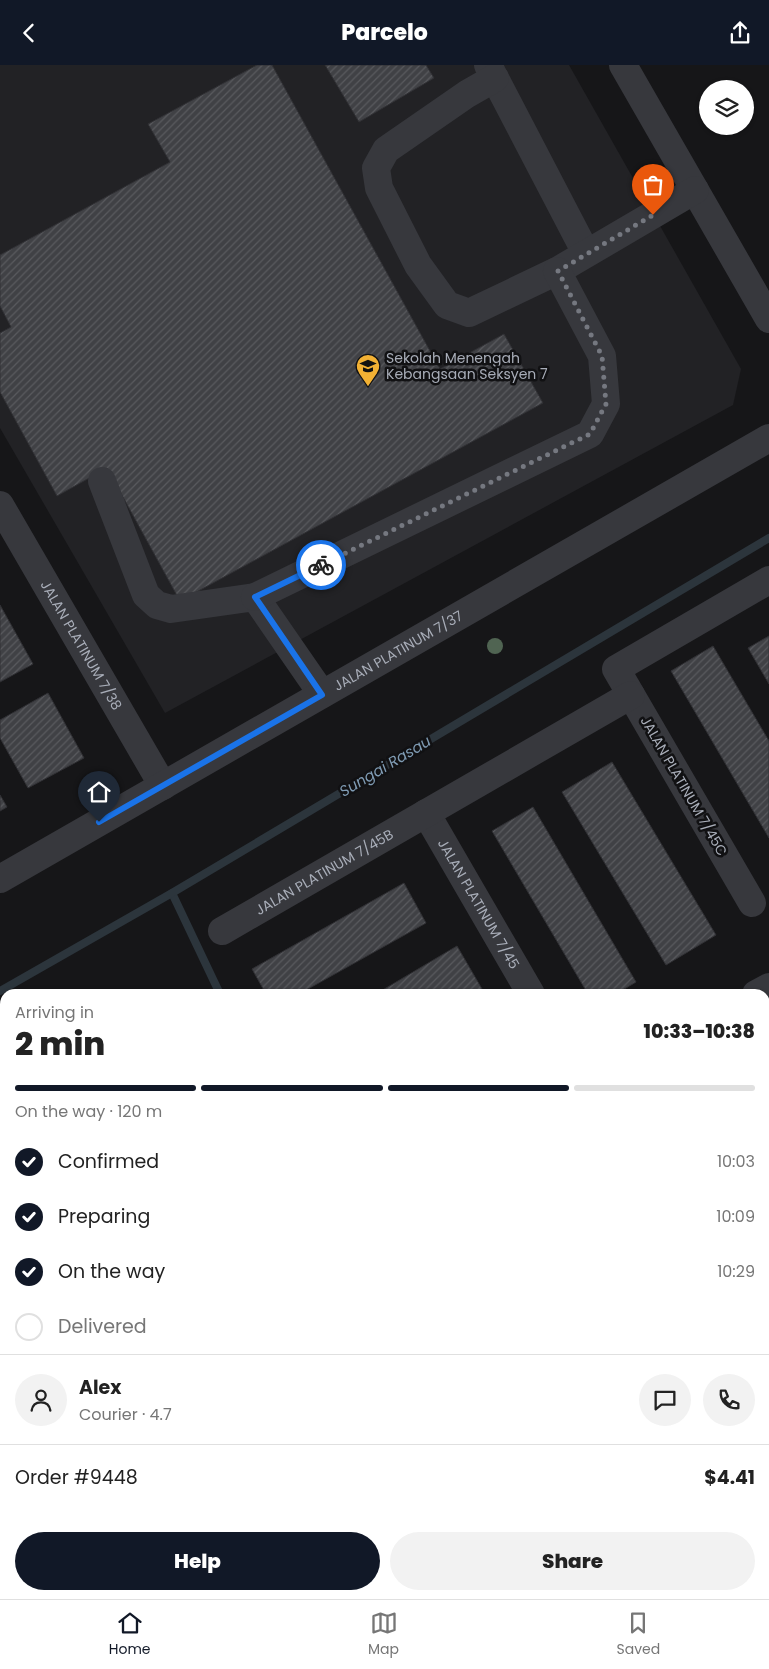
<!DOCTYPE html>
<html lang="en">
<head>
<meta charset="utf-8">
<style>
  body { margin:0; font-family:Poppins,sans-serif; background:#f2f2f2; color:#222; height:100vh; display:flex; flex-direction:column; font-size:19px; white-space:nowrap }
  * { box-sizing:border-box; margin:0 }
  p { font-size:16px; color:#767676 }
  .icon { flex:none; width:28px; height:28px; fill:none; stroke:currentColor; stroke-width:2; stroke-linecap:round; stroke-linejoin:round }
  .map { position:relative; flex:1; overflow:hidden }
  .sheet { position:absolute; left:0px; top:924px; width:770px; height:611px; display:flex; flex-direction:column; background:#fff; border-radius:15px 15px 0 0; box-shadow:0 1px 4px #0004 }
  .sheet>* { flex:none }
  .tools { position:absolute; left:699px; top:15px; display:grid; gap:10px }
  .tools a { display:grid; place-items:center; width:55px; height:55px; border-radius:50%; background:#fff; box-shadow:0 1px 4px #0004; font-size:25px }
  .pin { position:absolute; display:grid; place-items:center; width:42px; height:42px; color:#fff; margin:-51px -21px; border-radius:50% 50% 50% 0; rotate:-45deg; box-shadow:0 0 5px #0007 }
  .pin .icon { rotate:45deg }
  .courier { position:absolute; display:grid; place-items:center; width:50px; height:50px; margin:-25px; border:4px solid #1a73e8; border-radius:50%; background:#fff; color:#222; box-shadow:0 1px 6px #0007 }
  .head em { font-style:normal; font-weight:800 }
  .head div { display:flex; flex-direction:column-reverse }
  .head { display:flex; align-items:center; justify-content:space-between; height:85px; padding:0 15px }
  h1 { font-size:32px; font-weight:800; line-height:38px }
  .bar { display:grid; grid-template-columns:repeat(4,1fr); gap:8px 5px; align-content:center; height:60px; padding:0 15px }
  .bar i { height:6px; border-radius:4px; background:#e0e0e0 }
  .bar .active { background:#111827 }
  .bar p { grid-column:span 4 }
  .line { display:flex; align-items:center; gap:12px; padding:0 15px; border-top:1px solid #e0e0e0 }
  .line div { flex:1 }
  .round { display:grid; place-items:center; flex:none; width:52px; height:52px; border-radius:26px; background:#f2f2f2 }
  ol { padding:0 15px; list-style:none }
  li { display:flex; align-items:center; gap:15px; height:55px }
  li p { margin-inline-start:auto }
  li .icon { padding:5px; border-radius:50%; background:#111827; color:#fff; stroke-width:4 }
  li:last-child { color:#767676 }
  li i { width:28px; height:28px; border:2px solid #e0e0e0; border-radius:50% }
  .action { display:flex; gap:10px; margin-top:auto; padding:10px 15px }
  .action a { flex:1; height:58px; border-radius:30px; background:#111827; color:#fff; font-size:20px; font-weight:800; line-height:58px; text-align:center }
  .action a+a { background:#f2f2f2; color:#222 }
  header { display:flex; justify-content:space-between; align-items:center; height:65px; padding:0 15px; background:#111827; color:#fff; font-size:22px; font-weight:800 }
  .dock { display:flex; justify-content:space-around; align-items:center; height:70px; border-top:1px solid #e0e0e0; background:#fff; font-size:14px; color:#767676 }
  .dock a { display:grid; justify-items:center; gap:2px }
  .dock .active { color:#111827 }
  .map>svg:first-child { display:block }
  .built { fill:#222225 }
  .green { fill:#1e261f }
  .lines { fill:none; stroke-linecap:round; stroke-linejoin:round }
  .stream { stroke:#2c353c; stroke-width:8 }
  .building { fill:url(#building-hatch); stroke:#303034 }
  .minor { stroke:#37383d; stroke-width:28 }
  .tree { fill:#506452 }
  .done { stroke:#757880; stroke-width:5; stroke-dasharray:0 9 }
  .route { stroke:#1a73e8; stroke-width:6 }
  .labels { text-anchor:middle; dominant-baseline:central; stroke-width:5; stroke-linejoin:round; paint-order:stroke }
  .poi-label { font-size:14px; fill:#a8adb8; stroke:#111113; text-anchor:start }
  .street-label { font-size:14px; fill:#a8adb8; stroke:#111113 }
  .water-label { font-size:15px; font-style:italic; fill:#7f9bb3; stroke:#111113 }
</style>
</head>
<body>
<header><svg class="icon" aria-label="back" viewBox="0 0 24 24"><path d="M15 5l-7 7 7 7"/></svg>Parcelo<svg class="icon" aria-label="share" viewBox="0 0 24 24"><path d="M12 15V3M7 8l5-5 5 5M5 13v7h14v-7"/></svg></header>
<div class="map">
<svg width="769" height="1534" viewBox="0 0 769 1534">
  <defs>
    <pattern id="building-hatch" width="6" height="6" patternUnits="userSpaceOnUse" patternTransform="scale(1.25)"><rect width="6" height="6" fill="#404145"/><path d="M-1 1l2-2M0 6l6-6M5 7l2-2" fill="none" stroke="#595a5e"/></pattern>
  </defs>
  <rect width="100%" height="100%" fill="#161618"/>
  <path class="built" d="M0,0H569L741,304L733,340L165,648L0,363Z"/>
  <path class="green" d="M769,1194V1304H765V1197Z"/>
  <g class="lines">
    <g class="stream">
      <path d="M172,828L220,929"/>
      <path d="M0,926L172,828L769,473"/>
      <path d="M342,1530L343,1534"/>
    </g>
  </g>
  <g class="building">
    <path d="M257,0H272L440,304L504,269L543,338L180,536L107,403L57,431L0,327V268L11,262L0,241V190L170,97L148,59Z"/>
    <path d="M325,0H426L434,13L359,57Z"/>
    <path d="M0,540L33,599L0,617Z"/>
    <path d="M769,571V619L748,583Z"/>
    <path d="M713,581L769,676V773L671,606Z"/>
    <path d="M48,628L84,693L28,723L0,673V655Z"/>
    <path d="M612,697L716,870L666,900L562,727Z"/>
    <path d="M0,730L7,742L0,746Z"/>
    <path d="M533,742L636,917L616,929H588L492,766Z"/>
    <path d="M404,818L426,858L299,929H266L252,904Z"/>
    <path d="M457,881L482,924L473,929H376Z"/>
    <path d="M5,998V1046L0,1034V1000Z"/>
    <path d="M767,1053L769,1057V1117L765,1119V1054Z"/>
    <path d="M5,1201V1290H0V1202Z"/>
    <path d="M769,1369V1416H765V1370Z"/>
    <path d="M234,1530H316V1534H235Z"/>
    <path d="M390,1530H433V1532L390,1534Z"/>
  </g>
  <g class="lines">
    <g class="minor">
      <path d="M488,0L586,188"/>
      <path d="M623,0L769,254"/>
      <path d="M495,13L467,29L386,85L376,103L379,123L418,200L447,240L469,248L557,206L695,125"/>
      <path d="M102,416L146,530L157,540L171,544L255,532L322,629"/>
      <path id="s1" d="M0,440L163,721"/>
      <path d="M255,532L590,369L606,339L602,291L557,206"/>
      <path id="s2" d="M426,748L531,929"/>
      <path id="s3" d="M0,814L769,373"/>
      <path d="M752,838L616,604L769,515"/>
      <path id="s4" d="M222,866L631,630"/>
      <path d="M756,929L769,922"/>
      <path d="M765,959L769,966"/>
      <path d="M765,1181L769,1179"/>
      <path d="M765,1317H769"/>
      <path d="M0,1352L5,1351"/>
      <path d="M200,1530V1534"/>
      <path d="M483,1530V1534"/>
      <path d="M718,1530L719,1534"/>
      <path d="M578,1534L627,1530"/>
    </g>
  </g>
  <circle class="tree" cx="495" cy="581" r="8"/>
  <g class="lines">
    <path class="done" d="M321,500L590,369L606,339L602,291L558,206L653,150"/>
    <path class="route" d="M99,757L322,630L255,532L321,500"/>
  </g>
  <defs>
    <g id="school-pin" transform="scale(1.25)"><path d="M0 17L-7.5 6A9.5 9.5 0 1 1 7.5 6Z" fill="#f2b134" stroke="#111113"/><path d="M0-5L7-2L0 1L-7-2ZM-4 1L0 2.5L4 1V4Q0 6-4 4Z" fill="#111"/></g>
  </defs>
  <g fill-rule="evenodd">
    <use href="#school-pin" x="368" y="301"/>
  </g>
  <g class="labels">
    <g class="poi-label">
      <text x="386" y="293">Sekolah Menengah<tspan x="386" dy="16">Kebangsaan Seksyen 7</tspan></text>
    </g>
    <g class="street-label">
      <text stroke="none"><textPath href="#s1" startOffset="162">JALAN PLATINUM 7/38</textPath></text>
      <text stroke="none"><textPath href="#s3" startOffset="459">JALAN PLATINUM 7/37</textPath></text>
      <text transform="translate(684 721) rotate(60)">JALAN PLATINUM 7/45C</text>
      <text stroke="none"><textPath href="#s4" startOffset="118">JALAN PLATINUM 7/45B</textPath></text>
      <text stroke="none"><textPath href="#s2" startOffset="105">JALAN PLATINUM 7/45</textPath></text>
    </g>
    <g class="water-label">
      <text transform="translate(385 701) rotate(-31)">Sungai Rasau</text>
    </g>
  </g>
</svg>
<div class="tools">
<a><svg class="icon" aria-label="layers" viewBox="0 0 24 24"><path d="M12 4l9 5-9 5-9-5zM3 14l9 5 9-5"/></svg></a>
</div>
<div class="pin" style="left:653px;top:150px;background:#ea580c"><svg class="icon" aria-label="bag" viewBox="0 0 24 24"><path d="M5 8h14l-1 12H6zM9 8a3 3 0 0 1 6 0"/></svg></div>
<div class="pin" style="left:99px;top:757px;background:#1f2937"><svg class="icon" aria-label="home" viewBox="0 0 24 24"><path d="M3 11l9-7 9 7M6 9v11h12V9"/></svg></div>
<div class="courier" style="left:321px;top:500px"><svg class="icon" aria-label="bike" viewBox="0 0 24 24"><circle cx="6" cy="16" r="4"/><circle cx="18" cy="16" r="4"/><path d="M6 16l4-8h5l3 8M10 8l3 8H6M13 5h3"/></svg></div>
<section class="sheet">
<div class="head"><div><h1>2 min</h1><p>Arriving in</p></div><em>10:33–10:38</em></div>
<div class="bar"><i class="active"></i><i class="active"></i><i class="active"></i><i></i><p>On the way · 120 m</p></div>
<ol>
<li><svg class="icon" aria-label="check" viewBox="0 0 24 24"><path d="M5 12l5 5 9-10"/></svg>Confirmed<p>10:03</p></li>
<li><svg class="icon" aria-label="check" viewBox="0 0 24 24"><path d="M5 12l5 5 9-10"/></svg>Preparing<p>10:09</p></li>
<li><svg class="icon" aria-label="check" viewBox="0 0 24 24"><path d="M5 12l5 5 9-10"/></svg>On the way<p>10:29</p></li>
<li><i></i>Delivered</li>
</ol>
<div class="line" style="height:90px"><a class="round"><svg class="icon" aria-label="person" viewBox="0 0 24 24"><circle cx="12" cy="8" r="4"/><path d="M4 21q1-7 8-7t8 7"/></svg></a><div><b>Alex</b><p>Courier · 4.7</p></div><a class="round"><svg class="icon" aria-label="chat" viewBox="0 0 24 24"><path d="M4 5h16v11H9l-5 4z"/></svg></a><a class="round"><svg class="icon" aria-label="phone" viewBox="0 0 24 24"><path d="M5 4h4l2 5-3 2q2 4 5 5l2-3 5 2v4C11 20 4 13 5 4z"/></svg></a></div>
<div class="line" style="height:65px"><div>Order #9448</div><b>$4.41</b></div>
<div class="action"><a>Help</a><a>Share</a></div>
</section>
</div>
<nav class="dock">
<a class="active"><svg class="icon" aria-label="home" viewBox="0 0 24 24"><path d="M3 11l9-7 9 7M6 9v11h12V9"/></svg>Home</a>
<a><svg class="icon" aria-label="map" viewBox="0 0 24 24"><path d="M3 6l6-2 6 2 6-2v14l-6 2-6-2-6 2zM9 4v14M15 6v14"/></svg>Map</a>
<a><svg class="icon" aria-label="saved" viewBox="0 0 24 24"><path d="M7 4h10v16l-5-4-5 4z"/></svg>Saved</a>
</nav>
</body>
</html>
